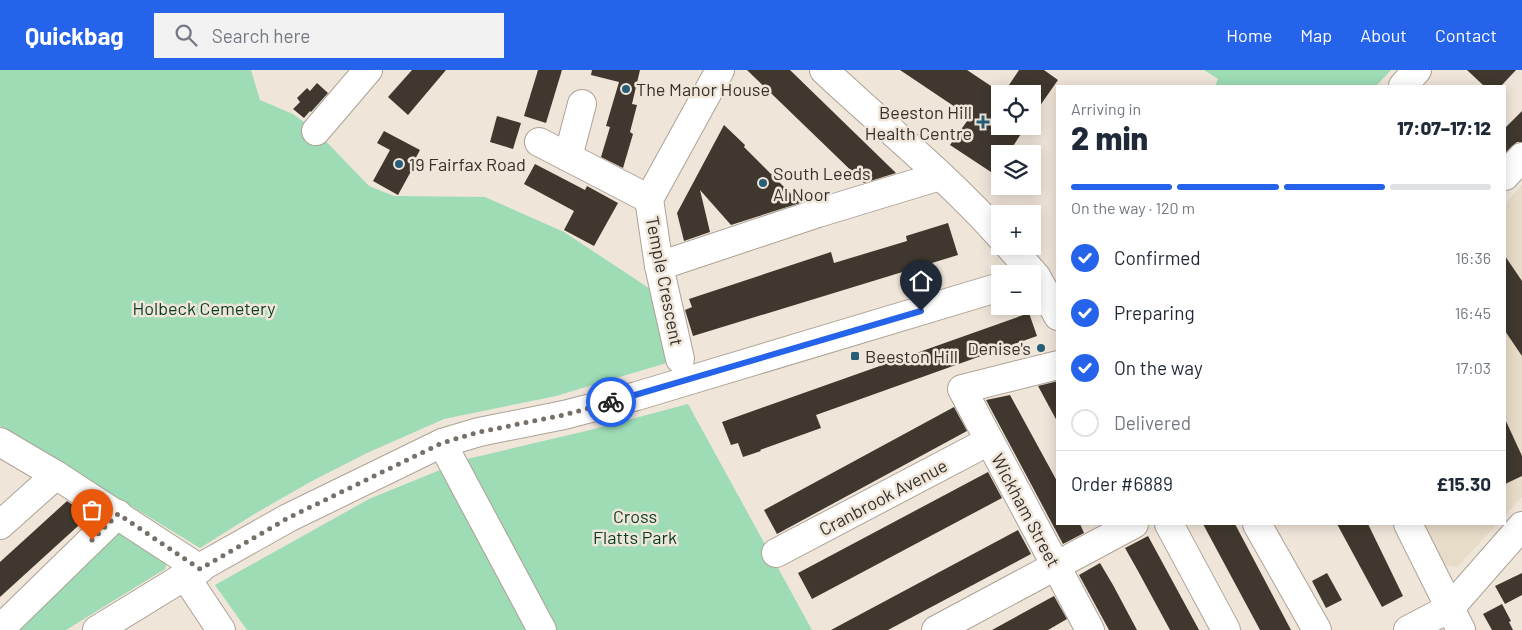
<!DOCTYPE html>
<html lang="en">
<head>
<meta charset="utf-8">
<style>
  body { margin:0; font-family:Barlow,sans-serif; background:#f2f2f3; color:#1f2937; height:100vh; display:flex; flex-direction:column; font-size:19px; white-space:nowrap }
  * { box-sizing:border-box; margin:0 }
  p { font-size:16px; color:#747a83 }
  .icon { flex:none; width:28px; height:28px; fill:none; stroke:currentColor; stroke-width:2; stroke-linecap:round; stroke-linejoin:round }
  .map { position:relative; flex:1; overflow:hidden }
  .sheet { position:absolute; left:1056px; top:15px; width:450px; height:440px; display:flex; flex-direction:column; background:#fff; border-radius:0px; box-shadow:0 2px 12px #0003 }
  .sheet>* { flex:none }
  .buttons { position:absolute; left:991px; top:15px; display:grid; gap:10px }
  .buttons a { display:grid; place-items:center; width:50px; height:50px; border-radius:0px; background:#fff; box-shadow:0 2px 12px #0003; font-size:25px }
  .pin { position:absolute; display:grid; place-items:center; width:42px; height:42px; color:#fff; margin:-51px -21px; border-radius:50% 50% 50% 0; rotate:-45deg; box-shadow:0 0 5px #0007 }
  .pin .icon { rotate:45deg }
  .courier { position:absolute; display:grid; place-items:center; width:50px; height:50px; margin:-25px; border:4px solid #2563eb; border-radius:50%; background:#fff; color:#222; box-shadow:0 1px 6px #0007 }
  .overview em { font-style:normal; font-weight:800 }
  .overview div { display:flex; flex-direction:column-reverse }
  .overview { display:flex; align-items:center; justify-content:space-between; height:85px; padding:0 15px }
  h1 { font-size:32px; font-weight:800; line-height:38px }
  .bar { display:grid; grid-template-columns:repeat(4,1fr); gap:8px 5px; align-content:center; height:60px; padding:0 15px }
  .bar i { height:6px; border-radius:4px; background:#e0e1e3 }
  .bar .selected { background:#2563eb }
  .bar p { grid-column:span 4 }
  .line { display:flex; align-items:center; gap:12px; padding:0 15px; border-top:1px solid #e0e1e3 }
  .line div { flex:1 }
  ol { padding:0 15px; list-style:none }
  li { display:flex; align-items:center; gap:15px; height:55px }
  li p { margin-inline-start:auto }
  li .icon { padding:5px; border-radius:50%; background:#2563eb; color:#fff; stroke-width:4 }
  li:last-child { color:#747a83 }
  li i { width:28px; height:28px; border:2px solid #e0e1e3; border-radius:50% }
  header { display:flex; align-items:center; gap:30px; box-sizing:border-box; height:70px; padding:0 25px; background:#2563eb; color:#fff }
  header strong { font-size:24px }
  nav { display:flex; gap:28px; margin-inline-start:auto; font-size:18px }
  .search { width:350px; height:45px; background:#f2f2f3; display:flex; align-items:center; gap:12px; box-sizing:border-box; padding:0 18px; border-radius:0px; color:#747a83; font-size:19px }
  .map>svg:first-child { display:block }
  .education { fill:#e6dcc7 }
  .green { fill:#9ddcb5 }
  .building { fill:#40382e }
  .lines { fill:none; stroke-linecap:round; stroke-linejoin:round }
  .minor-casing { stroke:#aca296; stroke-width:30 }
  .minor { stroke:#fff; stroke-width:28 }
  .done { stroke:#767069; stroke-width:5; stroke-dasharray:0 9 }
  .route { stroke:#2563eb; stroke-width:6 }
  .poi-dot { fill:#285d78; stroke:#f0e5d9; stroke-width:2 }
  .labels { text-anchor:middle; dominant-baseline:central; stroke-width:5; stroke-linejoin:round; paint-order:stroke }
  .poi-label { font-size:18px; fill:#35312c; stroke:#f0e5d9; text-anchor:start }
  .street-label { font-size:18px; fill:#35312c; stroke:#f0e5d9 }
  .park-label { font-size:18px; fill:#063f25; stroke:#f0e5d9 }
</style>
</head>
<body>
<header>
<strong>Quickbag</strong>
<div class="search"><svg class="icon" aria-label="search" viewBox="0 0 24 24"><circle cx="10" cy="10" r="6"/><path d="M15 15l6 6"/></svg>Search here</div>
<nav><a>Home</a><a>Map</a><a>About</a><a>Contact</a></nav>
</header>
<div class="map">
<svg width="1522" height="560" viewBox="0 0 1522 560">
  <rect width="100%" height="100%" fill="#f0e5d9"/>
  <g class="education">
    <path d="M1522,115V427L1505,445V134Z"/>
    <path d="M1424,454H1497L1457,497L1444,495Z"/>
  </g>
  <g class="green">
    <path d="M0,0H251L260,30L293,44L316,61L369,116L394,126L485,127L564,162L667,230L680,289L556,326L444,349L367,383L312,411L256,443L200,478L0,356Z"/>
    <path d="M1204,0H1391L1376,16H1215L1218,9Z"/>
    <path d="M688,334L812,560H247L215,515L369,429L467,389L586,361Z"/>
    <path d="M113,459L164,491L166,494L165,499L66,560H5Z"/>
  </g>
  <g class="building">
    <path d="M412,0H446L408,45L388,27Z"/>
    <path d="M538,0H562L546,53L524,46Z"/>
    <path d="M592,0H640L632,34L637,35L630,62L633,64L623,98L601,87L610,57L606,56L619,12L591,5Z"/>
    <path d="M747,0H790L896,103L864,113Z"/>
    <path d="M900,0H967L1000,22V56H1026L1008,84H1000V95L994,104L950,75L970,47Z"/>
    <path d="M1019,0H1044L1058,10L1032,47V24H1003Z"/>
    <path d="M1467,0H1516L1501,16H1484Z"/>
    <path d="M317,13L328,23L311,42L310,41L304,48L293,39L300,32L297,28L307,18L310,21Z"/>
    <path d="M1522,41V72H1517L1505,83V58Z"/>
    <path d="M497,46L521,53L513,79L490,72Z"/>
    <path d="M724,55L745,75L744,77L800,133L731,155L700,120L710,162L684,171L677,143Z"/>
    <path d="M384,61L420,80L413,93L415,94L398,125L373,111L390,80L377,73Z"/>
    <path d="M535,94L585,120L587,116L618,133L594,176L564,160L574,141L524,114Z"/>
    <path d="M948,153L958,185L693,266L685,240L692,237L689,229L831,182L834,193L907,171L906,166Z"/>
    <path d="M1505,186L1522,211V286L1505,261Z"/>
    <path d="M1029,243L1037,266L816,345L821,358L760,380L761,381L743,387L738,373L731,375L722,352Z"/>
    <path d="M1058,311V353L1038,316Z"/>
    <path d="M1010,325L1058,413V454H1080L1084,463L1063,474L986,330Z"/>
    <path d="M954,337L967,361L777,464L764,440Z"/>
    <path d="M1505,349L1522,386V406L1505,414Z"/>
    <path d="M988,402L1002,428L812,529L798,503Z"/>
    <path d="M67,431L89,446L0,527V492Z"/>
    <path d="M1203,454H1235L1291,560H1260Z"/>
    <path d="M1337,454H1368L1403,526L1382,537Z"/>
    <path d="M1018,460L1031,484L888,560H831Z"/>
    <path d="M1148,466L1154,477L1199,560H1170L1138,501L1125,478Z"/>
    <path d="M1100,493L1113,515L1137,560H1109L1079,505Z"/>
    <path d="M1327,503L1342,530L1326,538L1312,511Z"/>
    <path d="M1522,503V525L1505,534L1495,516Z"/>
    <path d="M1054,526L1067,549L1048,560H992Z"/>
    <path d="M1502,534L1511,551L1509,552L1513,560H1492L1483,544Z"/>
  </g>
  <g class="lines">
    <g class="minor-casing">
      <g id="minor">
        <path d="M824,0C882,55 947,106 1000,166"/>
        <path d="M1403,16L1417,0"/>
        <path d="M316,61L368,0"/>
        <path d="M539,72L649,129"/>
        <path d="M568,87L582,34"/>
        <path d="M1505,106L1522,87"/>
        <path d="M1009,176L1036,206L1058,246"/>
        <path d="M659,196L818,143L940,106"/>
        <path d="M680,289L659,196L649,129L720,0"/>
        <path d="M1058,295L962,319L1090,560"/>
        <path d="M0,372L56,405L200,499"/>
        <path d="M442,373L542,560"/>
        <path d="M1169,454L1226,560"/>
        <path d="M1257,454L1317,560"/>
        <path d="M1408,454L1461,560"/>
        <path d="M0,455L56,405"/>
        <path d="M776,483L989,371"/>
        <path d="M185,506L221,560"/>
        <path d="M0,559L118,444"/>
        <path d="M97,560L185,506L288,448L442,373L479,362L564,345L637,326L1000,217"/>
        <path d="M936,560L1134,454"/>
        <path d="M1408,560L1450,538L1522,456"/>
      </g>
    </g>
    <use href="#minor" class="minor"/>
  </g>
  <g class="lines">
    <path class="done" d="M92,470L118,444L200,499L288,448L442,373L479,362L564,345L611,332"/>
    <path class="route" d="M611,332L921,241"/>
  </g>
  <g class="poi-dot">
    <circle cx="626" cy="19" r="5"/>
    <path d="M980.5 44.5h5v5h5v5h-5v5h-5v-5h-5v-5h5z"/>
    <circle cx="399" cy="94" r="5"/>
    <circle cx="763" cy="113" r="5"/>
    <circle cx="1041" cy="278" r="5"/>
    <rect x="850" y="281" width="10" height="10" rx="2.5"/>
  </g>
  <g class="labels">
    <g class="poi-label">
      <text x="636" y="19">The Manor House</text>
      <text x="972" y="42" text-anchor="end">Beeston Hill<tspan x="972" dy="21">Health Centre</tspan></text>
      <text x="409" y="94">19 Fairfax Road</text>
      <text x="773" y="103">South Leeds<tspan x="773" dy="21">Al Noor</tspan></text>
      <text x="1031" y="278" text-anchor="end">Denise's</text>
      <text x="865" y="286">Beeston Hill</text>
    </g>
    <g class="street-label">
      <text transform="translate(665 211) rotate(79)">Temple Crescent</text>
      <text transform="translate(883 427) rotate(-28)">Cranbrook Avenue</text>
      <text transform="translate(1026 440) rotate(62)">Wickham Street</text>
    </g>
    <g class="park-label">
      <text x="204" y="238">Holbeck Cemetery</text>
      <text x="635" y="446">Cross<tspan x="635" dy="21">Flatts Park</tspan></text>
    </g>
  </g>
</svg>
<div class="buttons">
<a><svg class="icon" aria-label="locate" viewBox="0 0 24 24"><circle cx="12" cy="12" r="6"/><path d="M12 2v4M12 18v4M2 12h4M18 12h4"/></svg></a>
<a><svg class="icon" aria-label="layers" viewBox="0 0 24 24"><path d="M12 4l9 5-9 5-9-5zM3 14l9 5 9-5"/></svg></a>
<a>+</a>
<a>−</a>
</div>
<div class="pin" style="left:92px;top:470px;background:#ea580c"><svg class="icon" aria-label="bag" viewBox="0 0 24 24"><path d="M5 8h14l-1 12H6zM9 8a3 3 0 0 1 6 0"/></svg></div>
<div class="pin" style="left:921px;top:241px;background:#1f2937"><svg class="icon" aria-label="home" viewBox="0 0 24 24"><path d="M3 11l9-7 9 7M6 9v11h12V9"/></svg></div>
<div class="courier" style="left:611px;top:332px"><svg class="icon" aria-label="bike" viewBox="0 0 24 24"><circle cx="6" cy="16" r="4"/><circle cx="18" cy="16" r="4"/><path d="M6 16l4-8h5l3 8M10 8l3 8H6M13 5h3"/></svg></div>
<section class="sheet">
<div class="overview"><div><h1>2 min</h1><p>Arriving in</p></div><em>17:07–17:12</em></div>
<div class="bar"><i class="selected"></i><i class="selected"></i><i class="selected"></i><i></i><p>On the way · 120 m</p></div>
<ol>
<li><svg class="icon" aria-label="check" viewBox="0 0 24 24"><path d="M5 12l5 5 9-10"/></svg>Confirmed<p>16:36</p></li>
<li><svg class="icon" aria-label="check" viewBox="0 0 24 24"><path d="M5 12l5 5 9-10"/></svg>Preparing<p>16:45</p></li>
<li><svg class="icon" aria-label="check" viewBox="0 0 24 24"><path d="M5 12l5 5 9-10"/></svg>On the way<p>17:03</p></li>
<li><i></i>Delivered</li>
</ol>
<div class="line" style="height:65px"><div>Order #6889</div><b>£15.30</b></div>
</section>
</div>
</body>
</html>
